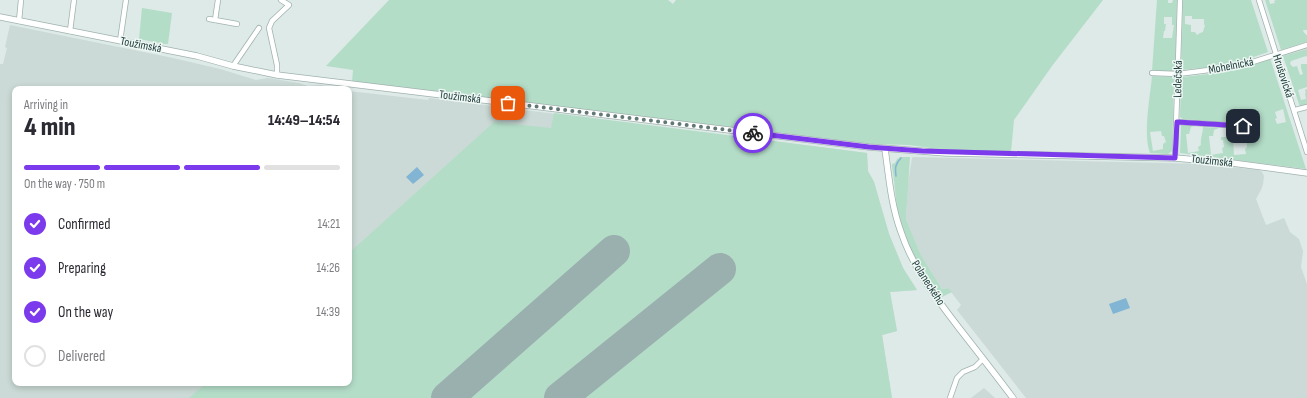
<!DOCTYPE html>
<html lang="en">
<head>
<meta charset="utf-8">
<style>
  body { margin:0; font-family:"Sofia Sans Condensed",sans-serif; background:#f7f7f7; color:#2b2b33; height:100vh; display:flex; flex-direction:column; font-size:15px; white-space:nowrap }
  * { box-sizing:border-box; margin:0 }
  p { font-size:13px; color:#7c7c81 }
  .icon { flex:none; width:22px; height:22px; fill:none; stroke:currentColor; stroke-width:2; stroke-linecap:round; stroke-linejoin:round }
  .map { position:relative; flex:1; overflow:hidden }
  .panel { position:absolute; left:12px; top:86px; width:340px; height:300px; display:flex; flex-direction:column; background:#fff; border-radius:8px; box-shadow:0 2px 6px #0003 }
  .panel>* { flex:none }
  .pin { position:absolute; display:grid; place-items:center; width:34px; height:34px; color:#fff; margin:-17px; border-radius:8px; box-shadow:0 2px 6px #0006 }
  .courier { position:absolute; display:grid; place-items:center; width:40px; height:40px; margin:-20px; border:3px solid #7c3aed; border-radius:50%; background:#fff; color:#222; box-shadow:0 1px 5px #0007 }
  .summary em { font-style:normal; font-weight:800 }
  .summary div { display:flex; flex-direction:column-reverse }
  .summary { display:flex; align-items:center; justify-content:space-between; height:68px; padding:0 12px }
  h1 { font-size:26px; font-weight:800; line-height:30px }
  .bar { display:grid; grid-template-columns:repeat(4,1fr); gap:6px 4px; align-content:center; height:48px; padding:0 12px }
  .bar i { height:5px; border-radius:3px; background:#e1e1e2 }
  .bar .selected { background:#7c3aed }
  .bar p { grid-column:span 4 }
  ol { padding:0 12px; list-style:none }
  li { display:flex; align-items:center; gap:12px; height:44px }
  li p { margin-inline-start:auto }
  li .icon { padding:4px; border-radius:50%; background:#7c3aed; color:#fff; stroke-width:4 }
  li:last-child { color:#7c7c81 }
  li i { width:22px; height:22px; border:2px solid #e1e1e2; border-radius:50% }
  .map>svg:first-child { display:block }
  .built { fill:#cbdad6 }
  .green { fill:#b4ddc8; fill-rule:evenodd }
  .water { fill:#81b5d3 }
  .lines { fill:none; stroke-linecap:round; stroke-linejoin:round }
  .stream { stroke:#81b5d3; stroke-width:1.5 }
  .runway { stroke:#9ab0ae; stroke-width:32 }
  .minor-casing { stroke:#a0b2af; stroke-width:6 }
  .tertiary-casing { stroke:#a0b2af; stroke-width:7 }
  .minor { stroke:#fff; stroke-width:4.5 }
  .tertiary { stroke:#fff; stroke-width:5.5 }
  .done { stroke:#617875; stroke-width:4; stroke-dasharray:0 7.2 }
  .route { stroke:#7c3aed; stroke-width:5 }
  .labels { text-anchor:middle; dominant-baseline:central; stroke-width:3; stroke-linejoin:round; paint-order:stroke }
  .street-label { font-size:12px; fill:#1e3a38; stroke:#edf7f4 }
</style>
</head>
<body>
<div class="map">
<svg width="1307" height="398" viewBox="0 0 1307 398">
  <rect width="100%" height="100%" fill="#ddeae7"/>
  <g class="built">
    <path d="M10,25L173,58L220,69L256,80L268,78L299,83L308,86L321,85L339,89H15V383H349V91L428,100L429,98L867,153L868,171L874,182L889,234L903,268L917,290L890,292L897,331L882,335L892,398H0V64H3L7,48L5,47Z"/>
    <path d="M913,157L1202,164L1259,170L1262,172L1264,176L1263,184L1261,190L1256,199L1266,225L1284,218L1290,232L1299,239L1303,251L1301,267L1307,284V398H1026L957,310L961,305L948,288L942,289L921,255L906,219L908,184L912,158Z"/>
    <path d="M984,388L995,398H971Z"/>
  </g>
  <g class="green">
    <path d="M389,0H668L673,4L676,0H1103L1052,66L1014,120L1011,152L946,150L909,145L871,144L352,82L353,70L326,66Z"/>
    <path d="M1157,0H1168V3H1172L1173,0H1177L1175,71H1152ZM1164,17H1172V25H1174L1172,38H1163L1164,31H1165L1166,24H1164Z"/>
    <path d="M1183,0H1251L1268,52L1245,60L1247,66L1270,58L1306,169L1180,153L1181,125L1195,126L1191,127L1189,134H1186L1188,153L1199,151L1198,147L1201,145C1200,138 1203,133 1203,127L1219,128L1214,130L1213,136H1209L1211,155L1223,153L1222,148L1224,147L1223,140H1221V137H1227V128H1231V136L1233,137L1234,155L1246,154L1245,149L1247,147V141H1244V136H1240L1239,127L1242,124L1183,119L1180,117L1181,79L1183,77L1225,72L1222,66L1181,70ZM1185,16H1192V19H1204V24L1205,26L1204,28L1203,32L1200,33L1197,35L1195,32H1191V25L1185,24ZM1283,109L1286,122L1277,124L1275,119L1277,118L1275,112Z"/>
    <path d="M1265,0H1269L1270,4L1275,3L1274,1L1276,0H1307V30H1303L1304,33H1305L1306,35H1307V42L1281,50Z"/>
    <path d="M142,8L172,13L168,44H165L139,39Z"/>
    <path d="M1307,49V57L1306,56L1291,61L1290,64L1293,67L1297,66L1300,75L1303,74L1301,68V64H1307V87L1298,90L1301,100L1306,99L1305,93H1306L1305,90L1307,89V105L1300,107L1283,56Z"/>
    <path d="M1152,76L1173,77L1174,78L1172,151L1168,154L1150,153C1143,133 1150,98 1152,76ZM1161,131L1162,136H1164L1166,142L1163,144V149L1153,151L1150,132Z"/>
    <path d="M554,113L867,153L868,171L874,182L889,234L903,268L917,290L890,292L897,331L882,335L892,398H189L206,383H349V253L494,122L551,128Z"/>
    <path d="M900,157H910L906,219L921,255L942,289L948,288L952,292L942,297L939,296C921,271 904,243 898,213C895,198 895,182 892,167V164L895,163L897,159Z"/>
  </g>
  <g class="water">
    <path d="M417,167L424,175L413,184L406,177Z"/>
    <path d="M1126,298L1130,308L1113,314L1109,304Z"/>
  </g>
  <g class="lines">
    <path class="stream" d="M896,176C895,168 895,164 901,158"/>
    <g class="runway">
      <path d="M447,398L614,251"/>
      <path d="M560,398L720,269"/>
    </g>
    <g class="minor-casing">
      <g id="minor">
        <path d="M218,0L215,20L237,24"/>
        <path d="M1259,0L1307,152"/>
        <path d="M209,19L215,20"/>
        <path d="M19,21L21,0"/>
        <path d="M70,31L74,0"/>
        <path d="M120,41L126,0"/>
        <path d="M233,66L259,28"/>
        <path d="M1152,73L1178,74L1240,66L1307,45"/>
        <path d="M277,75V65L269,28L272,21L289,5L281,0"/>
        <path d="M1295,110L1307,107"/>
        <path d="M1177,122L1243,126"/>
        <path d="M1175,158L1180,0"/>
        <path d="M950,398L957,378L963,372L975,367L983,359"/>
      </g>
    </g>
    <g class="tertiary-casing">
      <g id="tertiary">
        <path d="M0,17L197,56L233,66L277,75L869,147L946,153L1175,158L1232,163L1307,173"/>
        <path d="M885,149C889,177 891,205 901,232C913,268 936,298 959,328C977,351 995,374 1013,398"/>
      </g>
    </g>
    <use href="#minor" class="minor"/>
    <use href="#tertiary" class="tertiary"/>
  </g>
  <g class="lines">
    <path class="done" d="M508,103L753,133"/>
    <path class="route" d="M753,133L869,147L922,151L1175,158L1177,122L1243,126"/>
  </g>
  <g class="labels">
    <g class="street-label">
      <text transform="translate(141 45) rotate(11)">Toužimská</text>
      <text transform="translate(1231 66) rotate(-11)">Mohelnická</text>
      <text transform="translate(1283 76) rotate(72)">Hrušovická</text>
      <text transform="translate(1178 79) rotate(-89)">Ledečská</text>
      <text transform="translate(460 97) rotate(7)">Toužimská</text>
      <text transform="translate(1212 161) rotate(6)">Toužimská</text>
      <text transform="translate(928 283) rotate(57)">Polaneckého</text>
    </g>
  </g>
</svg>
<div class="pin" style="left:508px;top:103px;background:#ea580c"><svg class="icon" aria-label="bag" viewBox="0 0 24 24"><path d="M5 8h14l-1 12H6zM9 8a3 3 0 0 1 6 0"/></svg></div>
<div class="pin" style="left:1243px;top:126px;background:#1f2937"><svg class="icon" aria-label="home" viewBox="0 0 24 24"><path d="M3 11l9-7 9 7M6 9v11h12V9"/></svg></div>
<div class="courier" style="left:753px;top:133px"><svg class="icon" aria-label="bike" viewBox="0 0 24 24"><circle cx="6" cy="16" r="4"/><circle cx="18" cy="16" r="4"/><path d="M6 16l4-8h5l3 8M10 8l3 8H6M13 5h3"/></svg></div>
<section class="panel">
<div class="summary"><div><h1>4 min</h1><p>Arriving in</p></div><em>14:49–14:54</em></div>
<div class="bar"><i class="selected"></i><i class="selected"></i><i class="selected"></i><i></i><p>On the way · 750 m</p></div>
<ol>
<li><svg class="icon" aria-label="check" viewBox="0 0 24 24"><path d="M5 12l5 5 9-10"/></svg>Confirmed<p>14:21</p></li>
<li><svg class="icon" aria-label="check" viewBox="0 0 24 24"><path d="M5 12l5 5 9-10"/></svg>Preparing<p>14:26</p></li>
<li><svg class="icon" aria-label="check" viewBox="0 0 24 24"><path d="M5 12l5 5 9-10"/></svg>On the way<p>14:39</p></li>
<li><i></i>Delivered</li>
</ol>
</section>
</div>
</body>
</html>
